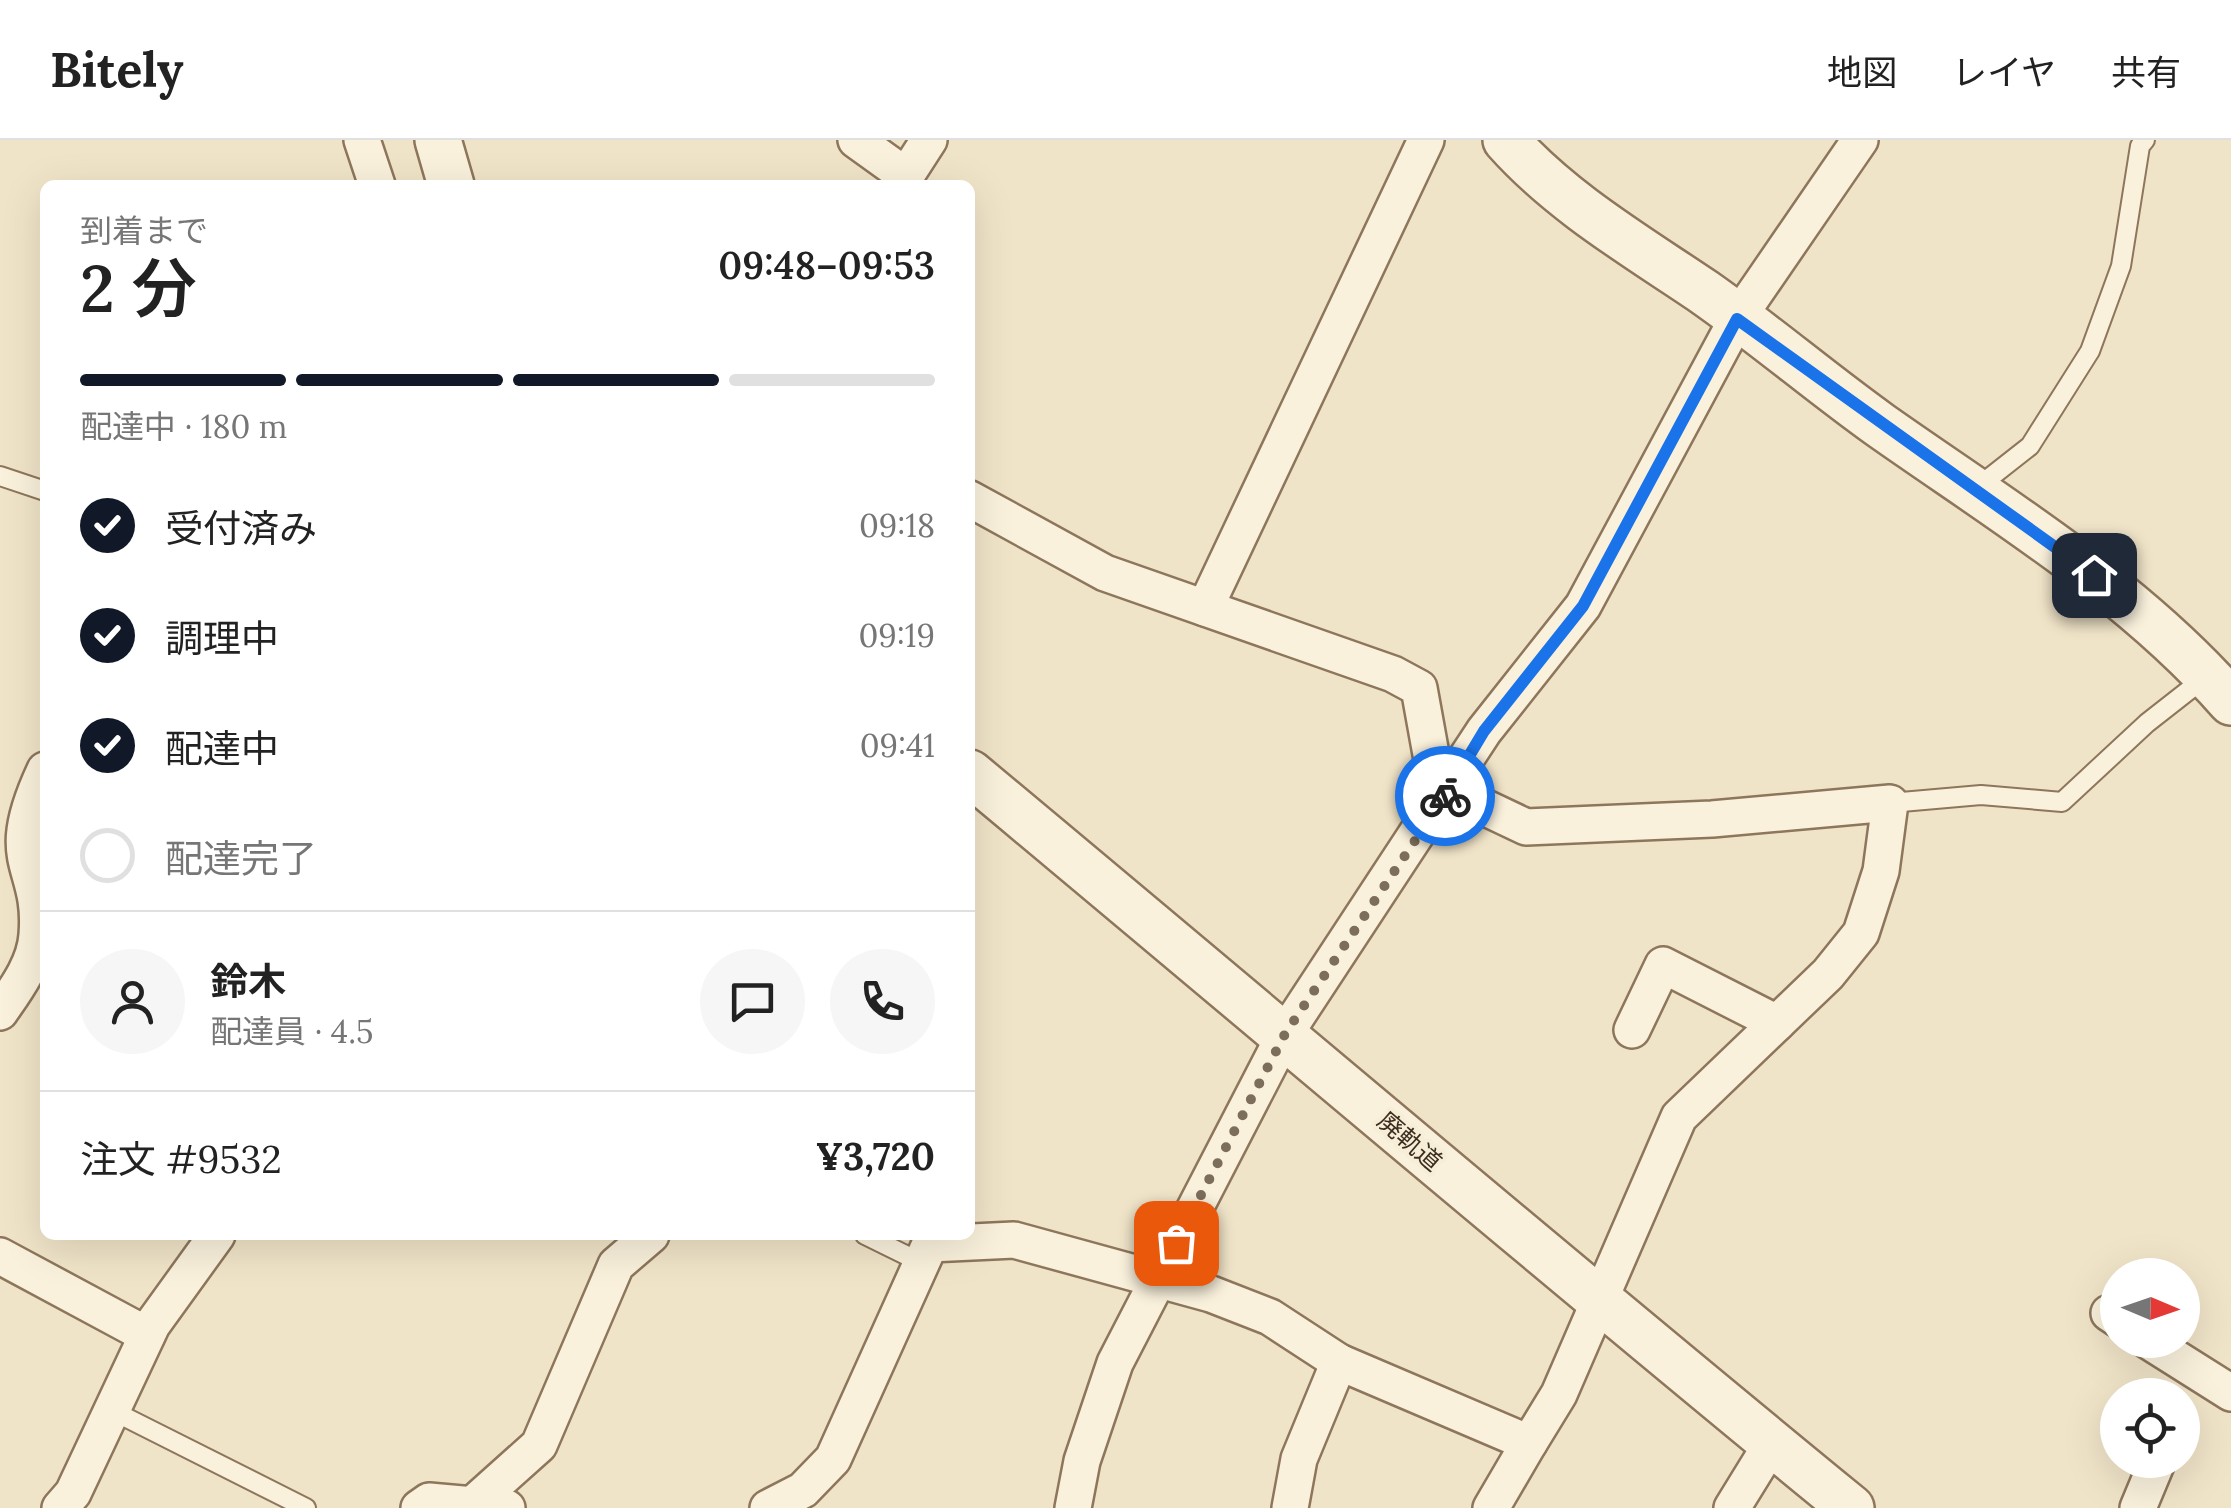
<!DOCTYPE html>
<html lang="ja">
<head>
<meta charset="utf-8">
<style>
  body { margin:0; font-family:Lora,"Noto Sans JP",serif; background:#f6f6f6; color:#222; height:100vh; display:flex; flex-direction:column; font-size:38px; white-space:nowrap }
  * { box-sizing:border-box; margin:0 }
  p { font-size:32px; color:#767676 }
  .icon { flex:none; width:55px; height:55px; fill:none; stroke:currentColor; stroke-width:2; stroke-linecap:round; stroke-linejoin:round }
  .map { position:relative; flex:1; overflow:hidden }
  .panel { position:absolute; left:40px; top:40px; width:935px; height:1060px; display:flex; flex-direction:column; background:#fff; border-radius:15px; box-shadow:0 10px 40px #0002 }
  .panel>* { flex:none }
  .needle { width:65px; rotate:92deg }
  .controls { position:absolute; left:2100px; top:1118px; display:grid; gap:20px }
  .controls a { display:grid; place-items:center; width:100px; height:100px; border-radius:50%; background:#fff; box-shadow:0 10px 40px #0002; font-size:50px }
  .pin { position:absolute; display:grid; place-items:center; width:85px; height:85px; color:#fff; margin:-42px; border-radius:20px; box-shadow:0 5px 15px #0006 }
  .courier { position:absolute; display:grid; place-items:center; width:100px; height:100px; margin:-50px; border:8px solid #1a73e8; border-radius:50%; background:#fff; color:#222; box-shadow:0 2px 12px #0007 }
  .overview em { font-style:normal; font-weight:600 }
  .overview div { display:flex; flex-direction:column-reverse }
  .overview { display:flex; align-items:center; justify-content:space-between; height:170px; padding:0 40px }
  h1 { font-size:65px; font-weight:600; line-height:75px }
  .bar { display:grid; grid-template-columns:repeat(4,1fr); gap:15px 10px; align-content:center; height:120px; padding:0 40px }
  .bar i { height:12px; border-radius:8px; background:#e0e0e0 }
  .bar .selected { background:#111827 }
  .bar p { grid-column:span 4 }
  .line { display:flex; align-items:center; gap:25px; padding:0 40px; border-top:2px solid #e0e0e0 }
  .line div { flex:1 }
  .round { display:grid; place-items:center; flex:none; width:105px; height:105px; border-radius:52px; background:#f6f6f6 }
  ol { padding:0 40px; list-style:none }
  li { display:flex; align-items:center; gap:30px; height:110px }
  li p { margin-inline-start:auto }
  li .icon { padding:10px; border-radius:50%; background:#111827; color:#fff; stroke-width:4 }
  li:last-child { color:#767676 }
  li i { width:55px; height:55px; border:5px solid #e0e0e0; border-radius:50% }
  header { display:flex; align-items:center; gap:60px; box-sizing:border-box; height:140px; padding:0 50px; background:#fff; border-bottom:2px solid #e0e0e0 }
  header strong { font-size:48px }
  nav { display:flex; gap:55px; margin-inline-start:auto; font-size:35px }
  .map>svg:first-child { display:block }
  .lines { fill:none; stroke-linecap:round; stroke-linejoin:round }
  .service-casing { stroke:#8d765c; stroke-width:22 }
  .minor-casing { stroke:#8d765c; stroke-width:40 }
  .tertiary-casing { stroke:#8d765c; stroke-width:50 }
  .service { stroke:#faf1dc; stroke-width:18 }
  .minor { stroke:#faf1dc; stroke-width:35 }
  .tertiary { stroke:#faf1dc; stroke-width:45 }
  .done { stroke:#7c6e5b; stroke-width:10; stroke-dasharray:0 18 }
  .route { stroke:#1a73e8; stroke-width:12 }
  .labels { text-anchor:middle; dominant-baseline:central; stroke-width:8; stroke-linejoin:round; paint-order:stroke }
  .street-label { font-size:25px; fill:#3d2e20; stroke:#f7eed8 }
</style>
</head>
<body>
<header>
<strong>Bitely</strong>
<nav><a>地図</a><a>レイヤ</a><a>共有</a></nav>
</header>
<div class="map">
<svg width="2231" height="1368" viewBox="0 0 2231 1368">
  <rect width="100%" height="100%" fill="#f0e4c8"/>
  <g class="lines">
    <g class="service-casing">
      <g id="service">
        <path d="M0,336L45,351"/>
        <path d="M1974,350L2030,306L2090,211L2121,126L2140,6L2145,0"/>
        <path d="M1890,663L1981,655L2062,662L2147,583L2207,536"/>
        <path d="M865,1095L922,1123"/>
        <path d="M111,1270L306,1368"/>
      </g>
    </g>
    <g class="minor-casing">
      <g id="minor">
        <path d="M362,0L377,45"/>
        <path d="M856,0L906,36"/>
        <path d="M900,45L929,0"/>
        <path d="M970,359L1105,433L1393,534L1419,548L1440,664"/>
        <path d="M1205,468L1426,0"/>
        <path d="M0,872C16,849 35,824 37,795C43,722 0,726 45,630"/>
        <path d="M1632,890L1663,825L1777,883"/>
        <path d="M0,1116L147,1195"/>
        <path d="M2109,1173L2118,1179"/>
        <path d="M2147,1200L2231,1253"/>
        <path d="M472,1365L539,1305L616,1125L651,1095"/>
        <path d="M60,1368L73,1353L152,1185L217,1095"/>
        <path d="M419,1368L429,1361L507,1368"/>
        <path d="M768,1368L803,1350L833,1319L930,1104L1014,1100L1211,1154L1270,1177L1339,1222L1529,1303L1559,1254L1679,977L1828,834L1861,793L1881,731L1890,663L1712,679L1526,687L1448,650"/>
        <path d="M1073,1368L1082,1321L1115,1223L1285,894L1484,591L1583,466L1737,179L1860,0"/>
        <path d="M1290,1368L1299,1319L1339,1222"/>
        <path d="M1491,1368L1529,1303"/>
        <path d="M1732,1368L1772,1303"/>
        <path d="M2138,1368L2158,1320"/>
      </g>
    </g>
    <g class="tertiary-casing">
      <g id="tertiary">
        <path d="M438,0L451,45"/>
        <path d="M1506,0C1561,62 1636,106 1704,152C1764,194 1820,242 1880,285C2002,371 2132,449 2231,562"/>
        <path d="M970,633C1264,878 1555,1126 1851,1368"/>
      </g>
    </g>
    <use href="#service" class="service"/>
    <use href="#minor" class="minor"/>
    <use href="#tertiary" class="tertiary"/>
  </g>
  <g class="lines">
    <path class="done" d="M1176,1103L1285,894L1445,656"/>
    <path class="route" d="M1445,656L1484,591L1583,466L1737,179L2094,435"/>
  </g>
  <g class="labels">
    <g class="street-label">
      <text transform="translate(1410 1001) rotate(41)">廃軌道</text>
    </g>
  </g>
</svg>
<div class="controls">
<a><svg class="needle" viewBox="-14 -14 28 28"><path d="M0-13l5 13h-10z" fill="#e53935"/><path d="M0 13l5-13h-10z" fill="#767676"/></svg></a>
<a><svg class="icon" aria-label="locate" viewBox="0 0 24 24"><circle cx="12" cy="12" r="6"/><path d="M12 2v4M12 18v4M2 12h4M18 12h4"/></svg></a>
</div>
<div class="pin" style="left:1176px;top:1103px;background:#ea580c"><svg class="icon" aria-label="bag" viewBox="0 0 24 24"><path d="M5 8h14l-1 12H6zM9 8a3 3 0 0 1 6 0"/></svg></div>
<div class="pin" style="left:2094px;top:435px;background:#1f2937"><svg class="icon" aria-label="home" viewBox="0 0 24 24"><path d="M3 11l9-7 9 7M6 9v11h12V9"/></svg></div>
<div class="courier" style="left:1445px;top:656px"><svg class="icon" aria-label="bike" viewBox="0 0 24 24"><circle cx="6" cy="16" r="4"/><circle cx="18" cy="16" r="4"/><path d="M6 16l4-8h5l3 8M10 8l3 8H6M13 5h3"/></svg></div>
<section class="panel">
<div class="overview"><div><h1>2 分</h1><p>到着まで</p></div><em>09:48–09:53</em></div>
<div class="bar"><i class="selected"></i><i class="selected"></i><i class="selected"></i><i></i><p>配達中 · 180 m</p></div>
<ol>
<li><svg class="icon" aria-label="check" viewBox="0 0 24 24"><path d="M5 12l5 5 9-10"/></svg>受付済み<p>09:18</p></li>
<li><svg class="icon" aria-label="check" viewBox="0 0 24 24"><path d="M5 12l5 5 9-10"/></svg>調理中<p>09:19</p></li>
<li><svg class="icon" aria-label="check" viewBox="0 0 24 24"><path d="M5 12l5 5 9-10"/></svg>配達中<p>09:41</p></li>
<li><i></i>配達完了</li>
</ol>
<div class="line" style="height:180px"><a class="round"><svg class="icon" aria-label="person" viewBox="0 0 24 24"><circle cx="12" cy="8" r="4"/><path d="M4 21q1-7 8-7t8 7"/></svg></a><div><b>鈴木</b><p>配達員 · 4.5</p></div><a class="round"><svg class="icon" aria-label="chat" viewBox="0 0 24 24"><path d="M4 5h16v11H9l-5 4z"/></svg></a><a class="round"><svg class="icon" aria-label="phone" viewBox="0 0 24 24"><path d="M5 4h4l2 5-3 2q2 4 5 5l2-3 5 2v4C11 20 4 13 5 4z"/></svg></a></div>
<div class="line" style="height:130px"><div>注文 #9532</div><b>¥3,720</b></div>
</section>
</div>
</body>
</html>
